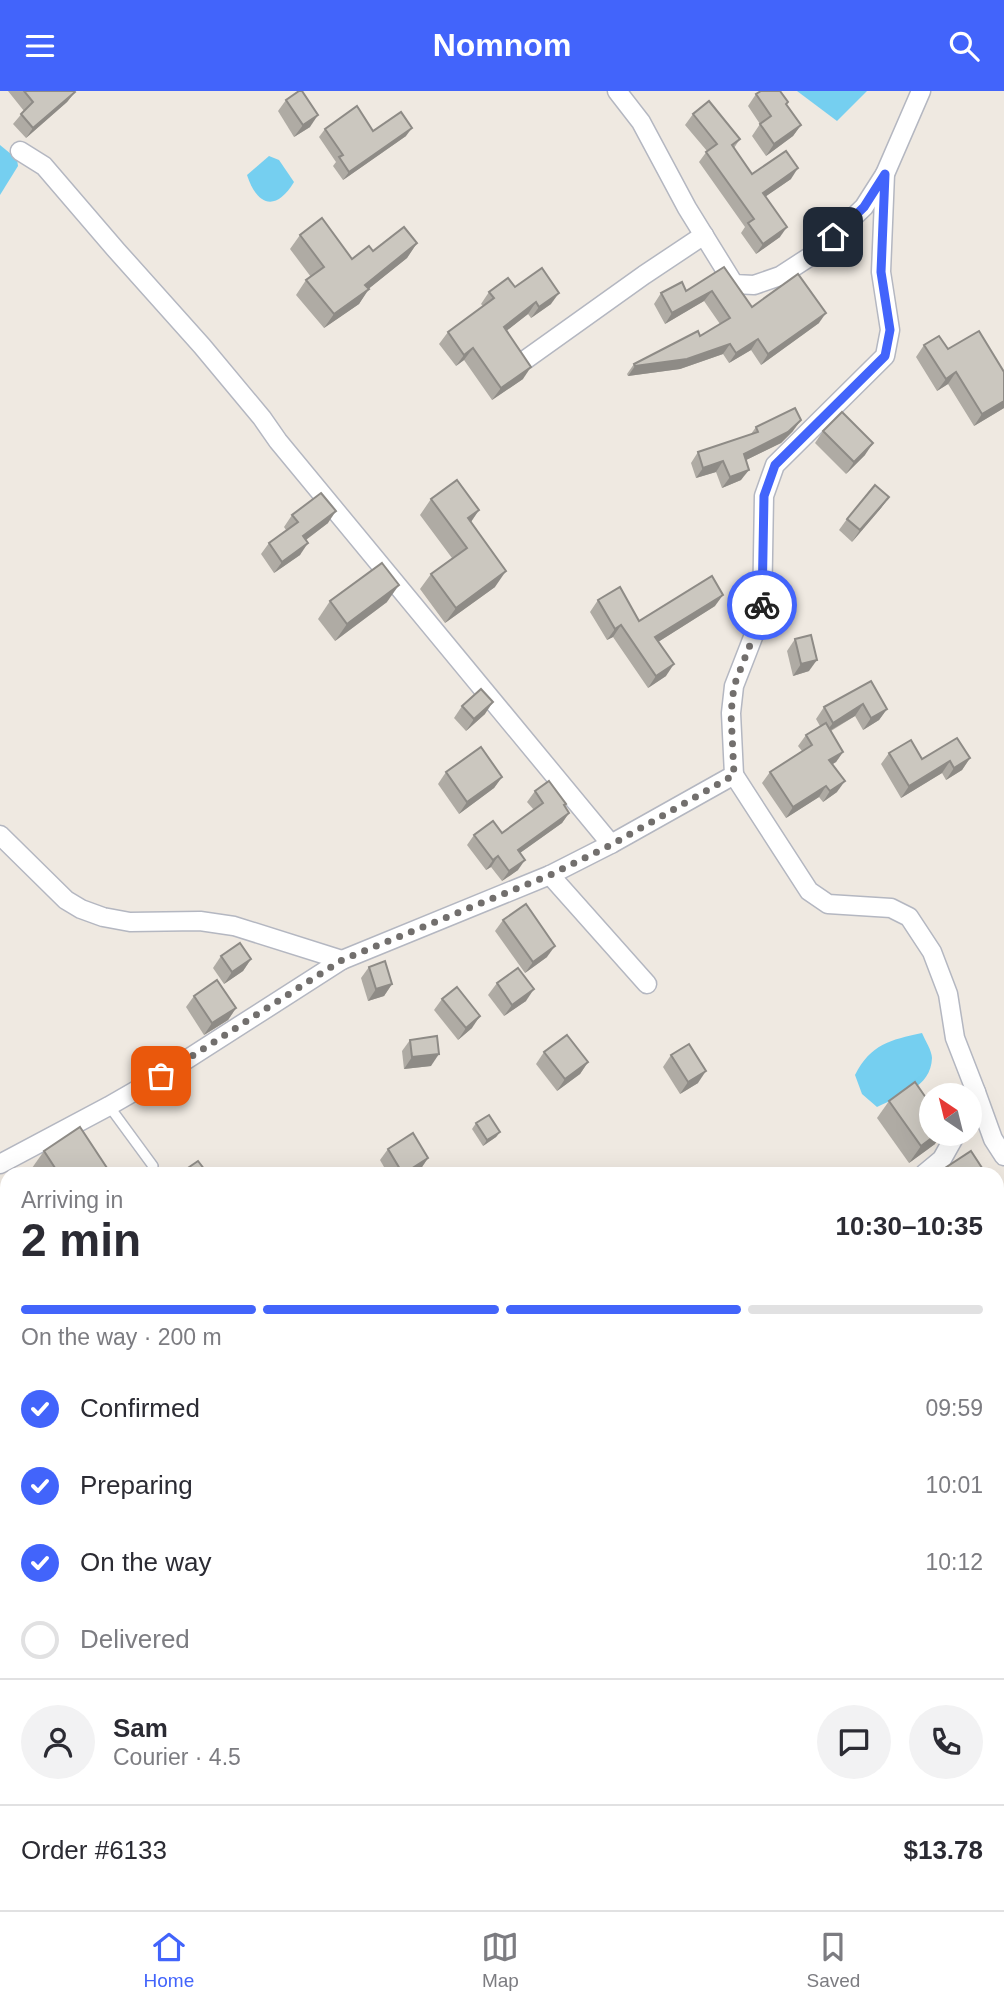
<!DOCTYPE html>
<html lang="en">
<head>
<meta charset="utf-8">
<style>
  body { margin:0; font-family:Helvetica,sans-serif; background:#f2f2f3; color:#2b2b33; height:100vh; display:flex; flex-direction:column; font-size:26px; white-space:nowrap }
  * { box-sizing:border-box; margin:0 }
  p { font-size:23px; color:#7c7c81 }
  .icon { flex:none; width:38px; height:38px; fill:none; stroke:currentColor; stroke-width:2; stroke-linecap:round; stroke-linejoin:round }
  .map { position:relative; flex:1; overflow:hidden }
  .details { position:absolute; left:0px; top:1076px; width:1004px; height:744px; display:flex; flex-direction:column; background:#fff; border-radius:21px 21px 0 0; box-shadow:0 7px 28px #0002 }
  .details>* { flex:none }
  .needle { width:46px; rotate:325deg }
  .buttons { position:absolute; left:919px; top:992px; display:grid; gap:14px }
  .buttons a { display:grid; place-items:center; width:63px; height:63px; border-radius:50%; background:#fff; box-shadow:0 7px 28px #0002; font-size:35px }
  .pin { position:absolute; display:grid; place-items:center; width:60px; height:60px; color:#fff; margin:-30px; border-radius:14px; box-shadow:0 4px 10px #0006 }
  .courier { position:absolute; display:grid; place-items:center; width:70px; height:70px; margin:-35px; border:5px solid #4264fb; border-radius:50%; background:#fff; color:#222; box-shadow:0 2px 9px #0007 }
  .overview em { font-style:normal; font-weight:700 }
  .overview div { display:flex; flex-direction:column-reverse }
  .overview { display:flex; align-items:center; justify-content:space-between; height:119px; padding:0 21px }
  h1 { font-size:46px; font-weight:700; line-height:52px }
  .bar { display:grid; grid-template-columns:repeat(4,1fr); gap:10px 7px; align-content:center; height:84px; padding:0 21px }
  .bar i { height:9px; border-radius:5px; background:#e1e1e2 }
  .bar .current { background:#4264fb }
  .bar p { grid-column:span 4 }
  .line { display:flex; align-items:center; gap:18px; padding:0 21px; border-top:2px solid #e1e1e2 }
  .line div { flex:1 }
  .round { display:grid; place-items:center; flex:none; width:74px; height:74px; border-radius:37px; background:#f2f2f3 }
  ol { padding:0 21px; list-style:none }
  li { display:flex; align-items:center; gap:21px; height:77px }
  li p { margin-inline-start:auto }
  li .icon { padding:7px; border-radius:50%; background:#4264fb; color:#fff; stroke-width:4 }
  li:last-child { color:#7c7c81 }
  li i { width:38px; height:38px; border:4px solid #e1e1e2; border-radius:50% }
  header { display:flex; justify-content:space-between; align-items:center; height:91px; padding:0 21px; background:#4264fb; color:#fff; font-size:32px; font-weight:700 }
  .tab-bar { display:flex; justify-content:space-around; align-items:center; height:98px; border-top:2px solid #e1e1e2; background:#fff; font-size:19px; color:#7c7c81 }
  .tab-bar a { display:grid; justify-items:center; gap:4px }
  .tab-bar .current { color:#4264fb }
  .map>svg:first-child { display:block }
  .water { fill:#75cff0 }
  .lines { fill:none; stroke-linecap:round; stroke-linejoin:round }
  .service-casing { stroke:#b4b7c1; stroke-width:12 }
  .minor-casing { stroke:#b4b7c1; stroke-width:21 }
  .trunk-casing { stroke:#c9c9c9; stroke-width:33 }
  .service { stroke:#fff; stroke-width:9 }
  .minor { stroke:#fff; stroke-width:18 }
  .trunk { stroke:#f8ba60; stroke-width:30 }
  .wall { fill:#afaba4 }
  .shaded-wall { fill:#8e8b86 }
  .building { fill:#cbc7bf; stroke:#8e8b86; stroke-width:2 }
  .done { stroke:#726f6d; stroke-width:7; stroke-dasharray:0 12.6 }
  .route { stroke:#4264fb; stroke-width:9 }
</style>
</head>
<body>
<header><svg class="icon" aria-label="menu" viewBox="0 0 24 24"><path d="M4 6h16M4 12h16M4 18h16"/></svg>Nomnom<svg class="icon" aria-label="search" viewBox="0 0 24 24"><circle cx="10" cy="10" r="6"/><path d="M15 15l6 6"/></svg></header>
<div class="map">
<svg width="1004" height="1819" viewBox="0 0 1004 1819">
  <rect width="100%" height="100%" fill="#efe9e1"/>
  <g class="water">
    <path d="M797,0H867L837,30Z"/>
    <path d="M0,54L17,68L18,75L0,104Z"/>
    <path d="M269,65L279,69L294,91C276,121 257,115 247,84Z"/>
    <path d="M922,942C925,949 932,960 932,967C931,997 899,1005 877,1016L862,1003L855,984C871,953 890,949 922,942Z"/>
  </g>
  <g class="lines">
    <g class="service-casing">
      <path id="service" d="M109,1015L153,1075"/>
    </g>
    <g class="minor-casing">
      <g id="minor">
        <path d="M617,0L641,31L687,117L734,193L754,194L780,185L817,161L864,116L885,83"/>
        <path d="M20,60L44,75L117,160L202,255L262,327L278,350L611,753"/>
        <path d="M525,269L644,184L704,144"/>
        <path d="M734,684L809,800L828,813L891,817L909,826L932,861L948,903L955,947L976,1001L970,1016"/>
        <path d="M0,744L66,809L81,818L103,826L130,831L200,830L234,835L342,869L550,784L611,753L734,684L731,622L734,595L762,523L764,405L775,374L885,265L890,239L881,181L885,83L921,0"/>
        <path d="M550,784L647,893"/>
        <path d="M976,1001L993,1048L1004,1065"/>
        <path d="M0,1073L109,1015L161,985L342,869"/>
        <path d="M924,1083L942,1068L956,1043"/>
        <path d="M0,1309L7,1318"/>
        <path d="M378,1813L382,1819"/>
      </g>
    </g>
    <g class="trunk-casing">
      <g id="trunk">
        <path d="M998,1541L1004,1536"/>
        <path d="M430,1819L456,1813"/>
      </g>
    </g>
    <use href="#service" class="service"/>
    <use href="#minor" class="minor"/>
    <use href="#trunk" class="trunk"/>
  </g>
  <g class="wall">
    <path d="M8,0H74L75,1L67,11L26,47L13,33L24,20Z"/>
    <path d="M756,3L788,11L786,14L801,34L793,45L766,65L752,45L760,33L748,15Z"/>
    <path d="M286,9L310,36L294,46L278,20Z"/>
    <path d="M693,23L740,48L734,57L752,83L791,88L766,105L780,146L756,163L741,142L745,136L699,71L707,60L685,34Z"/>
    <path d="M325,38L373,40L406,45L343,89L333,75L336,71L319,46Z"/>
    <path d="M300,144L352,168L373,160L417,152L407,167L368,198L359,213L324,237L296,204L306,189L311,186L290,158Z"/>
    <path d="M724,176L752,216L819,232L761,274L751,259L729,272L723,263L680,278L628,285L627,283L634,273L700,245L720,233L704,210L665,233L654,213L661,202L686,200Z"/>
    <path d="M515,196L551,213L531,227L528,223L506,240L523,288L492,309L464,269L456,275L439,253L448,241L483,215L481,213L489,201Z"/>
    <path d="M924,254L948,258L1004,317L974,335L948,293L937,300L916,266Z"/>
    <path d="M756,336L793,340L781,352L746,369L741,389L722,397L716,381L696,387L691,372L698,361L751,343Z"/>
    <path d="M823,340L865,364L846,383L815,352Z"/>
    <path d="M889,406L881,417L852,451L839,439L847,428Z"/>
    <path d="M431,408L479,419L471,431L495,496L445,532L420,498L431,483L452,467L420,424Z"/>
    <path d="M292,424L328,432L306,449L300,464L274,482L261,463L269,452L286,439L284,436Z"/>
    <path d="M598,509L639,530L715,515L658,551L666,585L648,597L613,546L607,549L590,521Z"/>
    <path d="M330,510L387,511L335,550L318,528Z"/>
    <path d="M795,548L809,580L793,585L787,560Z"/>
    <path d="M871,590L887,618L879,629L863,639L855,625L831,640L843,661L836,671L832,673L837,701L823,711L819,706L786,727L762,692L770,681L802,660L798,655L806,644L820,635L816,628L824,616Z"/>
    <path d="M462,615L485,623L466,640L454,627Z"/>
    <path d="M889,662L922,668L970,667L962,679L946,689L942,682L901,707L881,673Z"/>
    <path d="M446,681L502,686L494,697L459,723L438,693Z"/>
    <path d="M535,700L566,713L564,715L569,722L562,732L520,762L518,779L502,790L491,776L486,779L467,754L474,744L502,742L534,719L527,711Z"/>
    <path d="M503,829L547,866L525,882L495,840Z"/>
    <path d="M221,865L251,868L243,880L224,893L213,877Z"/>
    <path d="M369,876L392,893L384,905L368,910L361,887Z"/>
    <path d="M497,892L526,910L504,925L488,904Z"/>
    <path d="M194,905L236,917L228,929L204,944L186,916Z"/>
    <path d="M442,908L472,937L458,949L434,919Z"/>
    <path d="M410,949L431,975L404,978L402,960Z"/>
    <path d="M544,961L588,971L580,983L557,1000L536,973Z"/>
    <path d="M671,964L698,992L680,1003L663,976Z"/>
    <path d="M889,1010L935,1053L909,1072L877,1027Z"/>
    <path d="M476,1032L500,1041L496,1046L483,1055L472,1038Z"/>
    <path d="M388,1058L428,1067L420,1079L413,1083H388L380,1069Z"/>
    <path d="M44,1060L111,1083H36L32,1077Z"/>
    <path d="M945,1077L986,1083H941Z"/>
  </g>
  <g class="shaded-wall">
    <path d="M75,1L67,11L26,47L33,37Z"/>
    <path d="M318,24L310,36L294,46L303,34Z"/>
    <path d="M801,34L793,45L766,65L774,53Z"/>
    <path d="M412,37L406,45L343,89L349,81Z"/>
    <path d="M798,77L791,88L756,112L763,102Z"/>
    <path d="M787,136L780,146L756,163L763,153Z"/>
    <path d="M417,152L407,167L361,204L369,198L359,213L324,237L334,223L365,194Z"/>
    <path d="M712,200L704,210L665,233L672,222Z"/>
    <path d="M559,202L551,213L531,227L539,216Z"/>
    <path d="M536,211L528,223L496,248L504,236Z"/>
    <path d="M826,222L819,232L761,274L768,263Z"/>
    <path d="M758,248L751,259L729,272L736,262Z"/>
    <path d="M730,253L723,263L680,278L628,285L635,275Z"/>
    <path d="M473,257L464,269L456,275L464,264Z"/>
    <path d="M531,276L523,288L492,309L501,297Z"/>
    <path d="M956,281L948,293L937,300L946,288Z"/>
    <path d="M1004,310V317L974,335L982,323Z"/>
    <path d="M801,329L793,340L781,352L736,374L744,363Z"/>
    <path d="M873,352L865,364L846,383L854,371Z"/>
    <path d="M723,370L716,381L696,387L703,377Z"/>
    <path d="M749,379L741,389L722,397L730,386Z"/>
    <path d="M889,406L881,417L852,451L860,439Z"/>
    <path d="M479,419L468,435V427Z"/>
    <path d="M336,420L328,432L295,457L303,445Z"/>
    <path d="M308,452L300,464L274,482L282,471Z"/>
    <path d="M506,480L495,496L445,532L456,517Z"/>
    <path d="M399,494L387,511L335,550L347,533Z"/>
    <path d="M723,504L715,515L647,558L655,546Z"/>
    <path d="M621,534L613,546L607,549L615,538Z"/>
    <path d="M817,569L809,580L793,585L801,573Z"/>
    <path d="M674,573L666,585L648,597L656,585Z"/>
    <path d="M493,611L485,623L466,640L474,628Z"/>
    <path d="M863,613L855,625L824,643L833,632Z"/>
    <path d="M887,618L879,629L863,639L871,627Z"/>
    <path d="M843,661L836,671L822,680L829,669Z"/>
    <path d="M970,667L962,679L946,689L954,677Z"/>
    <path d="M950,670L942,682L901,707L909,695Z"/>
    <path d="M502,686L494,697L459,723L467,711Z"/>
    <path d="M845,690L837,701L823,711L830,700Z"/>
    <path d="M826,695L819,706L786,727L793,716Z"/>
    <path d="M569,722L562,732L510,769L518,759Z"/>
    <path d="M498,765L491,776L486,779L493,769Z"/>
    <path d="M525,769L518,779L502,790L509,780Z"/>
    <path d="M555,855L547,866L525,882L533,871Z"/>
    <path d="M251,868L243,880L224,893L232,881Z"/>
    <path d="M392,893L384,905L368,910L376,898Z"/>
    <path d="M534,898L526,910L504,925L512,914Z"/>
    <path d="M236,917L228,929L204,944L212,932Z"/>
    <path d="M480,925L472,937L458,949L466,937Z"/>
    <path d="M439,963L431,975L404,978L412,966Z"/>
    <path d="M588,971L580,983L557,1000L565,988Z"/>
    <path d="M706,980L698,992L680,1003L688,991Z"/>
    <path d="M500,1041L496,1046L483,1055L487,1049Z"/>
    <path d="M937,1043H942L935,1053L909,1072L921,1055Z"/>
    <path d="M428,1067L420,1079L413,1083H403Z"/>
    <path d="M13,1813H17L12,1819H6Z"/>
  </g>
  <g class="building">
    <path d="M24,0H74L75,1L33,37L21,23L33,11Z"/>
    <path d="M299,0H302L318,24L303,34L286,9Z"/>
    <path d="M761,0H780L788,11L786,13L801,34L774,53L760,33L771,25L756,3Z"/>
    <path d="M709,10L740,48L732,54L752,83L786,60L798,77L763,102L787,136L763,153L748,132L754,128L706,61L717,53L693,23Z"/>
    <path d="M357,15L373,40L401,21L412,37L349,81L339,66L343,64L325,38Z"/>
    <path d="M322,127L352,168L369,155L373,160L404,136L417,152L365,194L369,198L334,223L306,189L324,176L300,144Z"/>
    <path d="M724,176L752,216L798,183L826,222L768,263L758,248L736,262L730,253L687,268L635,275L634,273L698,240L700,245L730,227L712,200L672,222L661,202L682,191L686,200Z"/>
    <path d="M542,177L559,202L539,216L536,211L504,236L531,276L501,297L473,257L464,264L448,241L494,207L489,201L508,187L515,196Z"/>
    <path d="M979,240L1004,281V310L982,323L956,281L946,288L924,254L939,245L948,258Z"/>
    <path d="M795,317L801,329L788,341L744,363L749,379L730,386L723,370L703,377L698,361L758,341L756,336Z"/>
    <path d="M842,321L873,352L854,371L823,340Z"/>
    <path d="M457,389L479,419L468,427L506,480L456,517L431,483L467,457L431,408Z"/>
    <path d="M875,394L889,406L860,439L847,428Z"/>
    <path d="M321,402L336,420L303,445L308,452L282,471L269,452L298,431L292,424Z"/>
    <path d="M382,472L399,494L347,533L330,510Z"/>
    <path d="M712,485L723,504L655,546L674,573L656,585L621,534L615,538L598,509L620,496L639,530Z"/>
    <path d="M811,544L817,569L801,573L795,548Z"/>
    <path d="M871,590L887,618L871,627L863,613L833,632L824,616Z"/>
    <path d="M481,598L493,611L474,628L462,615Z"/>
    <path d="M826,632L843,661L829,669L845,690L830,700L826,695L793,716L770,681L812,654L806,644Z"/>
    <path d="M957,647L970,667L954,677L950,670L909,695L889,662L911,649L922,668Z"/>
    <path d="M481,656L502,686L467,711L446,681Z"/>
    <path d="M549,690L566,713L564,714L569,722L518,759L525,769L509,780L498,765L493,769L474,744L493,730L502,742L543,712L535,700Z"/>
    <path d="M526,813L555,855L533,871L503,829Z"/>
    <path d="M240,852L251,868L232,881L221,865Z"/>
    <path d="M385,870L392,893L376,898L369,876Z"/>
    <path d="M518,877L534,898L512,914L497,892Z"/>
    <path d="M217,889L236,917L212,932L194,905Z"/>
    <path d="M457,896L480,925L466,937L442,908Z"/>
    <path d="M567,944L588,971L565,988L544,961Z"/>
    <path d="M437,945L439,963L412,966L410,949Z"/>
    <path d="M689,953L706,980L688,991L671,964Z"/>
    <path d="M915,991L931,1014V1043H937L921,1055L889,1010Z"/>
    <path d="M489,1024L500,1041L487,1049L476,1032Z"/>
    <path d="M80,1036L111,1083H59L44,1060Z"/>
    <path d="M413,1042L428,1067L403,1083L388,1058Z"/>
    <path d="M971,1060L986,1083H949L945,1077Z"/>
    <path d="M198,1070L208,1083H179Z"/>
    <path d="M998,1641L1004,1649V1651L998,1656Z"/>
    <path d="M0,1781L7,1789V1813H13L6,1819H0Z"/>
  </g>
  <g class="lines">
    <path class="done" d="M161,985L342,869L550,784L611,754L734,684L731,622L734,595L762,523V514"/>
    <path class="route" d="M762,514L764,405L775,374L885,265L890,239L881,181L885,83L864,116L833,146"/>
  </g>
</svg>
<div class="buttons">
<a><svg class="needle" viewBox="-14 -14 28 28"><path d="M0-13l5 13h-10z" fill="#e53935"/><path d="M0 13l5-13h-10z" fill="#7c7c81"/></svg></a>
</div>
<div class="pin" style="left:161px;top:985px;background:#ea580c"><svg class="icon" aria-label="bag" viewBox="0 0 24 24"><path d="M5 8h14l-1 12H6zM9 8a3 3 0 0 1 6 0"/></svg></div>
<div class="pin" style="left:833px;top:146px;background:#1f2937"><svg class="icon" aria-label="home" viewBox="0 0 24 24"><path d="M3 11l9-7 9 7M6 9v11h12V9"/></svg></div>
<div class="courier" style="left:762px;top:514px"><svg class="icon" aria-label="bike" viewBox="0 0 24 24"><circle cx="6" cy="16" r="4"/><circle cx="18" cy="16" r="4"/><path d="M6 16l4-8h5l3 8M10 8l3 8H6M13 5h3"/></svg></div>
<section class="details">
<div class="overview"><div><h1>2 min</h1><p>Arriving in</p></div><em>10:30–10:35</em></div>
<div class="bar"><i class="current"></i><i class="current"></i><i class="current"></i><i></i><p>On the way · 200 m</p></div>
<ol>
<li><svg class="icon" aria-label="check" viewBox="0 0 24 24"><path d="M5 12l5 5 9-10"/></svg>Confirmed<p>09:59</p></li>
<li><svg class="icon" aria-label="check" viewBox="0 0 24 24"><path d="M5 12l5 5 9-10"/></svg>Preparing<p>10:01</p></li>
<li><svg class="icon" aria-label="check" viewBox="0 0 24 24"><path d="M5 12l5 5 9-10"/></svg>On the way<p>10:12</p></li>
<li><i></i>Delivered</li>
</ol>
<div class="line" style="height:126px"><a class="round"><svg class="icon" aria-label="person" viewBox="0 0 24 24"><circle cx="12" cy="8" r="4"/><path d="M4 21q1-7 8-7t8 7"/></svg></a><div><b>Sam</b><p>Courier · 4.5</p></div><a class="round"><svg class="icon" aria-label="chat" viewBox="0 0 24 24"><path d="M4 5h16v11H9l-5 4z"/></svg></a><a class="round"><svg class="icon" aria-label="phone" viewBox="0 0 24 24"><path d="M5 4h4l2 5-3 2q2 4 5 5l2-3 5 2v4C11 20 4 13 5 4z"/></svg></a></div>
<div class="line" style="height:91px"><div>Order #6133</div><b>$13.78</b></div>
</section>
</div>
<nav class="tab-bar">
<a class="current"><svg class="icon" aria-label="home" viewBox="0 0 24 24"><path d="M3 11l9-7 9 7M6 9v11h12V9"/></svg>Home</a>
<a><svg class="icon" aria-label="map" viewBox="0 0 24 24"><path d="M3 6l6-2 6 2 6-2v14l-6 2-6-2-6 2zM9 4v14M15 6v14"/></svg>Map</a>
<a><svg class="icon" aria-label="saved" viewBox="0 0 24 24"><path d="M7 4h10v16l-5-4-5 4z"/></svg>Saved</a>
</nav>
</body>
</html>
